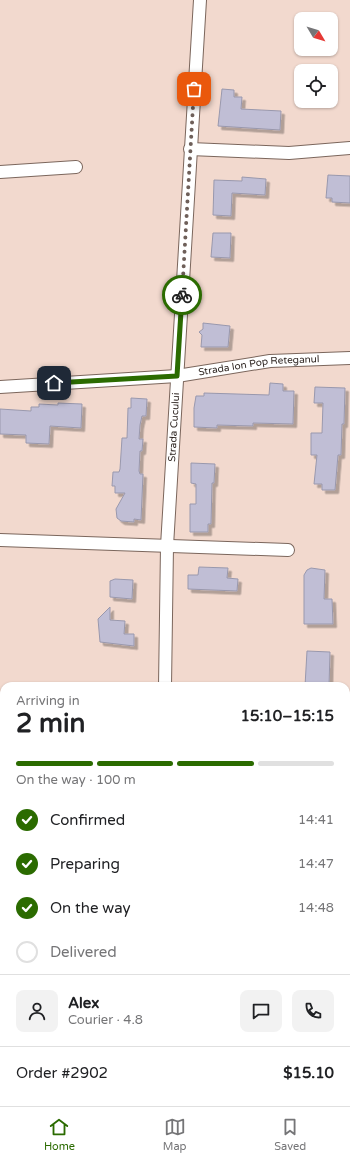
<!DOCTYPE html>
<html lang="en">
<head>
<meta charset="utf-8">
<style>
  body { margin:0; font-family:"Varela Round",sans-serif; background:#f2f2f2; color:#202124; height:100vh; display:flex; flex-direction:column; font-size:15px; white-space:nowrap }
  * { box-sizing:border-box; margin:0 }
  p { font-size:13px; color:#757577 }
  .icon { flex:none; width:22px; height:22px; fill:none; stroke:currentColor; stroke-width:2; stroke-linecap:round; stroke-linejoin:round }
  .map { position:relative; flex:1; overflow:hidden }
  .side { position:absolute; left:0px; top:682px; width:350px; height:424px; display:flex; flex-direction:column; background:#fff; border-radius:12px 12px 0 0; box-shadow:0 1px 3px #0004 }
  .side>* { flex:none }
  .needle { width:26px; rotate:128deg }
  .tools { position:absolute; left:294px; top:12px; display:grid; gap:8px }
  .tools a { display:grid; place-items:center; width:44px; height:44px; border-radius:8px; background:#fff; box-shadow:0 1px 3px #0004; font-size:20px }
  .pin { position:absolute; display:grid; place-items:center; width:34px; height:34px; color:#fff; margin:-17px; border-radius:8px; box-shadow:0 2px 6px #0006 }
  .courier { position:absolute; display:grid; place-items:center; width:40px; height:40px; margin:-20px; border:3px solid #2b6b00; border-radius:50%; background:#fff; color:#222; box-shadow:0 1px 5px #0007 }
  .overview em { font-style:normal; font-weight:700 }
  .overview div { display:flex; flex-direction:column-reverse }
  .overview { display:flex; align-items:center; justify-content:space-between; height:68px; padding:0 16px }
  h1 { font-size:26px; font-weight:700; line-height:30px }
  .bar { display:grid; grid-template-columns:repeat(4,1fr); gap:6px 4px; align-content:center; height:48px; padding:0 16px }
  .bar i { height:5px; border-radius:3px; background:#e0e0e0 }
  .bar .active { background:#2b6b00 }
  .bar p { grid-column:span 4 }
  .line { display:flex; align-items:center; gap:10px; padding:0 16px; border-top:1px solid #e0e0e0 }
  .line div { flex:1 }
  .round { display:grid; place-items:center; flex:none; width:42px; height:42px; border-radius:8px; background:#f2f2f2 }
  ol { padding:0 16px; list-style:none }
  li { display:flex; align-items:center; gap:12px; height:44px }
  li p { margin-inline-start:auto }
  li .icon { padding:4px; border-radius:50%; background:#2b6b00; color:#fff; stroke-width:4 }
  li:last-child { color:#757577 }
  li i { width:22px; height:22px; border:2px solid #e0e0e0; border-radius:50% }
  .dock { display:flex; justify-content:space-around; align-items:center; height:56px; border-top:1px solid #e0e0e0; background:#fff; font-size:11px; color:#757577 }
  .dock a { display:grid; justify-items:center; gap:2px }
  .dock .active { color:#2b6b00 }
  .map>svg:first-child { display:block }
  .green { fill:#aacdb4 }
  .building { fill:#c0bed5; stroke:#9998ad; filter:url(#shadow) }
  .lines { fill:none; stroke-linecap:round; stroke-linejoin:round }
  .street-casing { stroke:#7b665c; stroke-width:14 }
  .street { stroke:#fff; stroke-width:12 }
  .done { stroke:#6e5f59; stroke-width:4; stroke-dasharray:0 7.2 }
  .route { stroke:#2b6b00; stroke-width:5 }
  .labels { text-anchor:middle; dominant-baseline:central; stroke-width:4; stroke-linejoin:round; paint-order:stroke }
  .street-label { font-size:10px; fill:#271e1a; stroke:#fce8de }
</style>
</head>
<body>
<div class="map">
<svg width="350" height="1106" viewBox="0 0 350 1106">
  <defs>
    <filter id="shadow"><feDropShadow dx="3.5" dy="3.5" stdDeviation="0" flood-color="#0004"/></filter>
  </defs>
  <rect width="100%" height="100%" fill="#f2d9ce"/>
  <path class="green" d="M0,725H4V1102H232L233,1106H0Z"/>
  <g class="building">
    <path d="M222,89L234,90V97H242L241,109L281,111L280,130L218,126Z"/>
    <path d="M328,175L350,176V203L332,202V198H326Z"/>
    <path d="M242,177L266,179L265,195L232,193L231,216L213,215L214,180L242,181Z"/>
    <path d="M213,233H231L230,258L211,257Z"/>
    <path d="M203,323L230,326L228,347H201L202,335L199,332L203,329Z"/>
    <path d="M270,383L283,384V391H294L293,424L253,423V426L217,425V428L194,427V408L196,396H204V393L269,395Z"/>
    <path d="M315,387L345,388L344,424H342L341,455H338L335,490H322V484H314L317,455H311V433H322L323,403H314Z"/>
    <path d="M131,398L147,399L146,416H142L140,425L139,439H143L142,451H140L139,471L140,474H143L141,520L134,519V522L121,521L117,518L116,509L125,493H115V486H112L113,472H119L120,469L122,438H127L128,408H131Z"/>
    <path d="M58,403L82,404L81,428L50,426L49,444L26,443V435L0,434V409L31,411V407H39V404L58,405Z"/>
    <path d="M191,463L215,464L214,483H212L211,524H208V532H190V504H196V484L191,483Z"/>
    <path d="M199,567L228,568L227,578L238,579L237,591L188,589V575H198Z"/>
    <path d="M311,568L325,570L324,599H332L333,624H304V575L307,570Z"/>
    <path d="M115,579L133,580L132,599L110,597V581Z"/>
    <path d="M110,607V620L125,621L124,634H134V646L100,642L98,619Z"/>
    <path d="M307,651L330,652L329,686H305Z"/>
  </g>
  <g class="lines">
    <g class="street-casing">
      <g id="street">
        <path d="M190,149L289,153L350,148"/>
        <path d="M0,172L76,167"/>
        <path id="s1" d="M0,387L177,376L270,361L350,358"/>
        <path d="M0,540L288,550"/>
        <path id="s2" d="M165,686L167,546L200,0"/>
        <path d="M0,767L4,764"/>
        <path d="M346,837L350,764"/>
        <path d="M275,1102L288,1105L300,1102"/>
        <path d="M335,1102L336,1106"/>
      </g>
    </g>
    <use href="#street" class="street"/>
  </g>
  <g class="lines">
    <path class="done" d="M182,295L194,89"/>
    <path class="route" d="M54,383L177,376L182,295"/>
  </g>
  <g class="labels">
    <g class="street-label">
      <text stroke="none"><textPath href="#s1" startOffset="260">Strada Ion Pop Reteganul</textPath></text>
      <text stroke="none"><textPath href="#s2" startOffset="259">Strada Cucului</textPath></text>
    </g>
  </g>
</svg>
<div class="tools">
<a><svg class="needle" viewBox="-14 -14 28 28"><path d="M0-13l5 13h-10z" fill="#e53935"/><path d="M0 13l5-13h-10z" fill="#757577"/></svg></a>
<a><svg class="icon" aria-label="locate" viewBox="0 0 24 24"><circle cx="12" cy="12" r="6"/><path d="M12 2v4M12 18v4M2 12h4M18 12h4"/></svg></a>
</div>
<div class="pin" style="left:194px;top:89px;background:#ea580c"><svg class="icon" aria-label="bag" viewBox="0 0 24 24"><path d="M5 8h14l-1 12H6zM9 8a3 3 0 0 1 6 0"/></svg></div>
<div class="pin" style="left:54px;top:383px;background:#1f2937"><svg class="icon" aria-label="home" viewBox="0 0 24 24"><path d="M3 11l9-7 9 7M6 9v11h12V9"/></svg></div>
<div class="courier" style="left:182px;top:295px"><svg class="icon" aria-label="bike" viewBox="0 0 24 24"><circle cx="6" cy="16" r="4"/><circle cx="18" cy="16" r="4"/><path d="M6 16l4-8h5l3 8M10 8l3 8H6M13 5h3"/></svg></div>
<section class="side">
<div class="overview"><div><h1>2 min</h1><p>Arriving in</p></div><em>15:10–15:15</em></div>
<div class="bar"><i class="active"></i><i class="active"></i><i class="active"></i><i></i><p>On the way · 100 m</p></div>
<ol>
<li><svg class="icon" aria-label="check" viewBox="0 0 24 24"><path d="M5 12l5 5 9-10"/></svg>Confirmed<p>14:41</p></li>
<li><svg class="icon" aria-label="check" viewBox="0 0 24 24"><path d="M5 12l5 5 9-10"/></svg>Preparing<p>14:47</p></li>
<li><svg class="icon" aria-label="check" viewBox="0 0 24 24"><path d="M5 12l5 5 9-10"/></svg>On the way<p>14:48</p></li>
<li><i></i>Delivered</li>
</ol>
<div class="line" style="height:72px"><a class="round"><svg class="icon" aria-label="person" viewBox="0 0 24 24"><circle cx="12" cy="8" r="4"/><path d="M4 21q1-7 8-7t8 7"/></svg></a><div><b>Alex</b><p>Courier · 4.8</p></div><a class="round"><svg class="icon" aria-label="chat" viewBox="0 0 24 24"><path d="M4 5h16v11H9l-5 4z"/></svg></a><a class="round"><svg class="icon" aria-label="phone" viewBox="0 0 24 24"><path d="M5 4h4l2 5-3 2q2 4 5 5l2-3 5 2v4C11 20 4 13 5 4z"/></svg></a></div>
<div class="line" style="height:52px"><div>Order #2902</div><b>$15.10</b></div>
</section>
</div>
<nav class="dock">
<a class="active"><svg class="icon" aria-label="home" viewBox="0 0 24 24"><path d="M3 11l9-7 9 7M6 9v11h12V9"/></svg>Home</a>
<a><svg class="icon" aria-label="map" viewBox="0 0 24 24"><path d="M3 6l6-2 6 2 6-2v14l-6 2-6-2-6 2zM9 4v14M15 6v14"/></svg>Map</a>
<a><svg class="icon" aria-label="saved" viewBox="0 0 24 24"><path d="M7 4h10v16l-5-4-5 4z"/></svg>Saved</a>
</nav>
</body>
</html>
